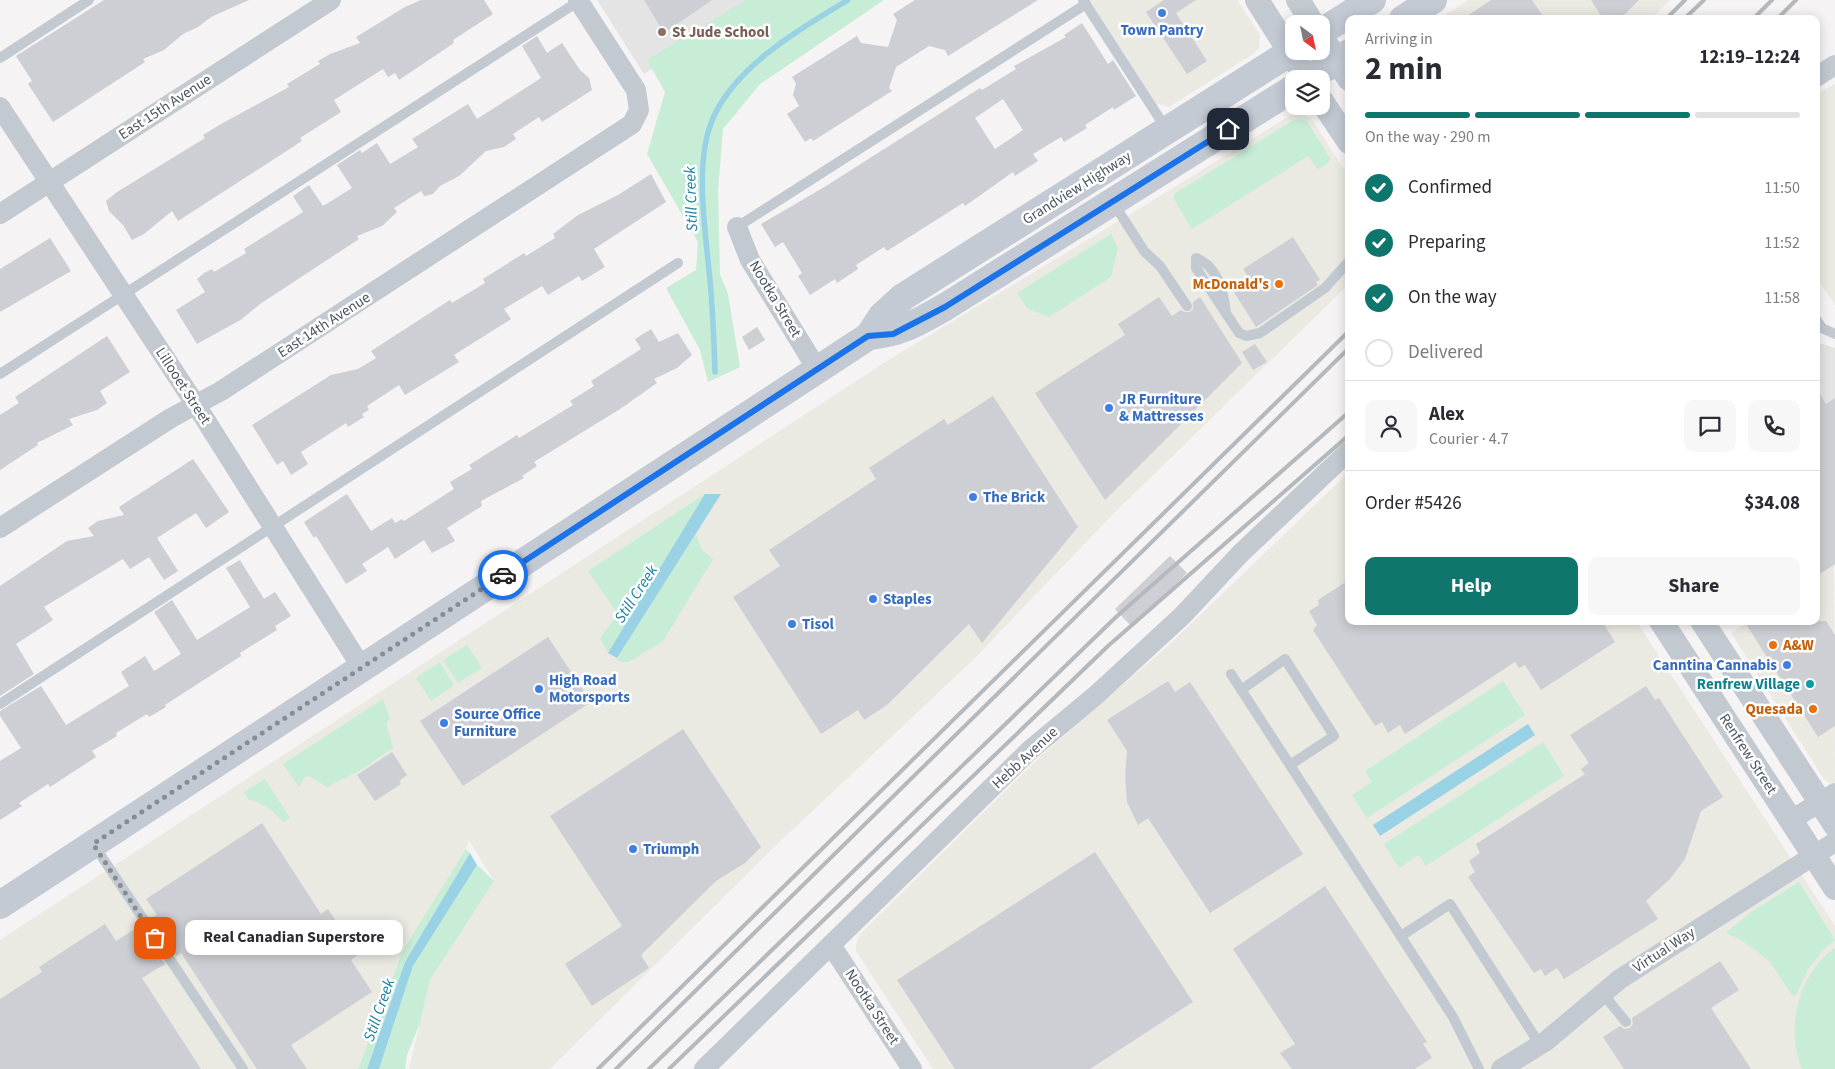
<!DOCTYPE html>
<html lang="en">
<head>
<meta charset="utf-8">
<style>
  body { margin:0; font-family:"Source Sans 3",sans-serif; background:#f7f7f7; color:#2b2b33; height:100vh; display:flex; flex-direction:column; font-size:19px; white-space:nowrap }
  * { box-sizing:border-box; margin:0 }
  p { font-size:16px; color:#7c7c81 }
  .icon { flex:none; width:28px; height:28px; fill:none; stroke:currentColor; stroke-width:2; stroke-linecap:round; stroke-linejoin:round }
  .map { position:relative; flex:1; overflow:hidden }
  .side { position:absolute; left:1345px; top:15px; width:475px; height:610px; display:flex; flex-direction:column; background:#fff; border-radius:10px; box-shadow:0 2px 12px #0003 }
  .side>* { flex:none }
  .needle { width:32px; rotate:147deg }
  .fabs { position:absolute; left:1285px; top:15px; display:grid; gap:10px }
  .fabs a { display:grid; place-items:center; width:45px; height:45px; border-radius:10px; background:#fff; box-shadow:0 2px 12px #0003; font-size:25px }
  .pin { position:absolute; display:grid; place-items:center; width:42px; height:42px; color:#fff; margin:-21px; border-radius:10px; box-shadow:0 2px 8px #0006 }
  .courier { position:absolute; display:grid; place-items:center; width:50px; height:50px; margin:-25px; border:4px solid #1a73e8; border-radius:50%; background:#fff; color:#222; box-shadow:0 1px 6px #0007 }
  .bubble { position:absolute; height:35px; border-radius:10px; background:#fff; box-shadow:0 2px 12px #0003; font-size:16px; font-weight:700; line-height:35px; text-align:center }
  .overview em { font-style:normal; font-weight:700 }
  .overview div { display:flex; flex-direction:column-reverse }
  .overview { display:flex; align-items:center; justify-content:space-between; height:85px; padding:0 20px }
  h1 { font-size:32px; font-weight:700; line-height:38px }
  .bar { display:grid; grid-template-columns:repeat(4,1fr); gap:8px 5px; align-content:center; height:60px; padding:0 20px }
  .bar i { height:6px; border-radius:4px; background:#e1e1e2 }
  .bar .selected { background:#0f766e }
  .bar p { grid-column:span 4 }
  .line { display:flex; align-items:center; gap:12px; padding:0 20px; border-top:1px solid #e1e1e2 }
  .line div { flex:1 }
  .round { display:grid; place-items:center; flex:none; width:52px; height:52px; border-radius:10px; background:#f7f7f7 }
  ol { padding:0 20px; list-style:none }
  li { display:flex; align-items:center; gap:15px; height:55px }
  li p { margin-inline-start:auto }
  li .icon { padding:5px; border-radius:50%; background:#0f766e; color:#fff; stroke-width:4 }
  li:last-child { color:#7c7c81 }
  li i { width:28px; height:28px; border:2px solid #e1e1e2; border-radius:50% }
  .primary-button { display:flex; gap:10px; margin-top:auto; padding:10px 20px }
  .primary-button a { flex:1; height:58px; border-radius:10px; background:#0f766e; color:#fff; font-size:20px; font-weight:700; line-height:58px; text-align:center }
  .primary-button a+a { background:#f7f7f7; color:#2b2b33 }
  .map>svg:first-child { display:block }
  .commercial { fill:#eae9e2 }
  .education { fill:#e5e4e4 }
  .green { fill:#c7edd7 }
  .water { fill:#99d2e5 }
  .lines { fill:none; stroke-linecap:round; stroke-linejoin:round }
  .stream { stroke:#99d2e5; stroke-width:5.5 }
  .building { fill:#cdcfd4; fill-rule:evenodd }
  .service { stroke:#c2c9d0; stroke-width:10 }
  .minor { stroke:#c2c9d0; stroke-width:20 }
  .tertiary { stroke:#c2c9d0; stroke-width:24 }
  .secondary { stroke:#c3cad4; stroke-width:28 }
  .rail { stroke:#b5b8bc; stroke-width:4 }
  .done { stroke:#878c93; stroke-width:5; stroke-dasharray:0 9 }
  .route { stroke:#1a73e8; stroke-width:6 }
  .shop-dot { fill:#3f7fe0; stroke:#fff; stroke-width:2 }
  .education-dot { fill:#8d6e63; stroke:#fff; stroke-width:2 }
  .food-dot { fill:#e8710a; stroke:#fff; stroke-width:2 }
  .culture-dot { fill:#0f9aa8; stroke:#fff; stroke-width:2 }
  .labels { text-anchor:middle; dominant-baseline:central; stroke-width:5; stroke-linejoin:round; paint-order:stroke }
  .shop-label { font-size:15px; font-weight:bold; fill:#366cbe; stroke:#fff; text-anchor:start }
  .education-label { font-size:15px; font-weight:bold; fill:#785e54; stroke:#fff; text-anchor:start }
  .street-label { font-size:15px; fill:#4c555f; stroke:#fff }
  .food-label { font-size:15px; font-weight:bold; fill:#c56008; stroke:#fff; text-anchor:end }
  .culture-label { font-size:15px; font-weight:bold; fill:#0d838f; stroke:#fff; text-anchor:end }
  .water-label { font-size:16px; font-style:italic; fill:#1b80a3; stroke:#fff }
</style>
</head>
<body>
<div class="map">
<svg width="1835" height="1069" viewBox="0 0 1835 1069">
  <rect width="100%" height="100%" fill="#f5f3f3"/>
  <g class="commercial">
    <path d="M1083,0H1237L1260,35L1259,48L1253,54L1169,107L1159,104L1153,108Z"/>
    <path d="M1469,0H1670L1651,19H1439Z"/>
    <path d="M1835,84V305L1816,276V95Z"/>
    <path d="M1296,112L1311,118L1349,177V284L1112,515L972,661L773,848L550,1069H409L430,980L494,881L469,840L466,849L403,950L358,1069H0V940L890,359L1147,204Z"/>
    <path d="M1349,472V621H1636L1835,926V1069H933L856,951V945L860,934L1046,751L1169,645Z"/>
    <path d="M1834,566L1835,782L1831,784L1824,779L1731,633L1749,621H1816V578Z"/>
  </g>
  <g class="education">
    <path d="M597,0H753L644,74Z"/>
    <path d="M1816,342L1835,348V565L1816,578Z"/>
  </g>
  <g class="green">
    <path d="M746,0H884L760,84L723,129L718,191L720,274L728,294L740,367L708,382L700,350L666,288L696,270L698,242L647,154L665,92L647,60Z"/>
    <path d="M1301,119L1307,121L1330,158L1329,162L1318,170L1308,156L1192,229L1174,199V194L1294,120Z"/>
    <path d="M1111,234L1118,248L1111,277L1049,317L1028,309L1017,293Z"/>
    <path d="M705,494L608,653L600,638L618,614L588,571Z"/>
    <path d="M696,534L702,550L713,559L663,641L629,662H620L617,658Z"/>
    <path d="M467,645L482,668L458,683L443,660Z"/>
    <path d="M440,662L454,685L431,701L416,678Z"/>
    <path d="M1503,681L1525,715L1367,818L1352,795L1372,782L1365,771Z"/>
    <path d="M383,699L390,719L386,723L393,748L361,770L327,787L309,776L305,777L299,787L283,764Z"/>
    <path d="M1543,742L1564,776L1426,866L1419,855L1399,868L1384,844Z"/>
    <path d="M265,779L290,818L283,822C272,810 265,803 249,800L244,792Z"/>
    <path d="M466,849L470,853L405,962L367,1069H358L403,950Z"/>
    <path d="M477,865L494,881L430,980L420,1023L407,1055L405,1069H379L413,966Z"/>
    <path d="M1799,882L1835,940L1824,949L1808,969L1796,995L1793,996L1769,961L1743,941L1726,933L1751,912Z"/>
    <path d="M1835,948V1069H1802C1785,1028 1798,974 1835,948Z"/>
  </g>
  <g class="water">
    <path d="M705,494H721L617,658L608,653Z"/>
    <path d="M1528,724L1535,735L1380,836L1373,825Z"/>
    <path d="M470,853L477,865L413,966L379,1069H367L405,962Z"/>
  </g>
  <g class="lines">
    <path class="stream" d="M715,372C714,342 713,311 710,281C706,235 695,169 710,126C729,70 799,29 848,0"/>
  </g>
  <g class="building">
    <path d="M104,0H249L211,17L198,27L183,34L164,50L143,59L145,62L53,122L28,84L32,81L16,56Z"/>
    <path d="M421,0H484L493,14L453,40L454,43L399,80L395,73L388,77L383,69L334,100L341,112L300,138L302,141L178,221L172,211L144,234L132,240L123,225L109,211L106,201L117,192L205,138L203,135L221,124L289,87L287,84L320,64L318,61L330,54L360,43L356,37L405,7Z"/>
    <path d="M644,0H712L664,33Z"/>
    <path d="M915,0H1038L948,56L945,50L929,46L896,67L889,88L892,91L813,141L811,138L805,142L787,114L799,106L793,95L796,83L792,77L857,36L861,43L888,47L897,20L893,14Z"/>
    <path d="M1164,0H1196L1176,13L1207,61L1187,74L1146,12Z"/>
    <path d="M1491,0H1532L1545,19H1463Z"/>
    <path d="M1591,0H1639L1620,19H1603Z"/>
    <path d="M1082,23L1108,64L1113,60L1136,96L1114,110L1113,107L1085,125L1087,128L1064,142L1061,137L1033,154L1038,161L1015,176L1013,172L965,206L963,203L887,251L884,247L856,265L858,269L837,283L835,279L810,295L798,276L802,273L783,242L775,247L761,224L826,186L980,88L982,90L1016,69L1014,66L1066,37L1064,35ZM1003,99L1023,130L995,149L975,118Z"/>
    <path d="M537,36L547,53L562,43L580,70L589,78L592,90L542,122L539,117L513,134L516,139L504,147L486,151L459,176L440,186L433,194L424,196L421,191L394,208L397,212L382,226L357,236L359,239L260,304L242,319L197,344L176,310L205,292L197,279L204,273L212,269L214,272L246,253L244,249L303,212L293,196L309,185L323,206L352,188L337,165L360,150L362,153L377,143L390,164L418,147L412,139L468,104L477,119L541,78L522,46Z"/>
    <path d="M651,174L666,202L594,249L605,267L582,281L579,276L548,295L542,286L504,309L511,319L454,355L459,362L405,395L399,385L367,406L369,410L362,414L364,417L348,427L346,423L301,452L308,464L291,475L283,461L277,465L252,425L331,375L358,369L376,358L371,351L450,300L452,303L485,283L483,279L524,253L526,256L555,238L553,234L578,215L618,195Z"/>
    <path d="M1293,237L1320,280L1316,282L1318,285L1256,327L1232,289L1249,278L1243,269Z"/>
    <path d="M50,238L71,271L0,312V269Z"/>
    <path d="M1159,297L1172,316L1181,310L1184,312H1190L1193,309V302L1200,297L1242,363L1105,500L1035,393L1125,335L1118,324Z"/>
    <path d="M757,327L765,340L749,350L742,337Z"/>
    <path d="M651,329L659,342L678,333L692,355L677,368L654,379L657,383L620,409L534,462L537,466L522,476L524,478L481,501L482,506L447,528L455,541L432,553L424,540L395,559L388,547L362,564L367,571L346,584L316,536L314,538L304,522L347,494L371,531L392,518L395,523L402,519L404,521L454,489L450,482L472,469L469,465L517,435L519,438L573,405L570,401L594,386L591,381L641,349L635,339Z"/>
    <path d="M107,336L130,372L100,391L107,403L97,410L69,419L73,425L37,443L38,445L0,470V415L19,403L15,397Z"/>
    <path d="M1255,344L1267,362L1253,370L1242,352Z"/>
    <path d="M1816,388L1826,404L1835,398V564L1816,576Z"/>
    <path d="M993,396L1078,527L982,643L969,624L887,705L864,720L858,710L821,734L733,597L780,566L769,550L876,479L869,468L944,419L948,425Z"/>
    <path d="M193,459L229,512L206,528L196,513L157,538L178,571L164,580L149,557L130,569L123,559L44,607L53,620L16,644L34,674L0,696V586L67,541L94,536L88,528L98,521L124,515L119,507Z"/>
    <path d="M1170,556L1187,573L1132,627L1115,609Z"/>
    <path d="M240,560L264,599L275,592L291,616L275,626L277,630L240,653L241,656L165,705L166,707L149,717L147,714L116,733L117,736L92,751L96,757L50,787L48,784L19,803L22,806L0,820V761L21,748L0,716V711L41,686L66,725L129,686L121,672L145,656L154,671L181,654L154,612L172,600L197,640L250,607L226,568Z"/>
    <path d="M1349,580V621H1602L1615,642L1541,690L1525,665L1519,668L1515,662L1405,734L1400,725L1388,733L1382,722L1375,726L1313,630L1317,625L1309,611L1319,605L1318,600Z"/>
    <path d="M1744,621H1826L1835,635V726L1818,737Z"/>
    <path d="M548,637L591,702L463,786L420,721Z"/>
    <path d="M1168,681L1175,692L1190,682L1303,854L1210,913L1148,818L1138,825L1127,802L1125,776L1127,751L1107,720Z"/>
    <path d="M1646,686L1655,700L1659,698L1723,797L1701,811L1685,859L1670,879L1646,901L1658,919L1564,979L1557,968L1545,976L1541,969L1534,973L1468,877L1475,872L1469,861L1480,853L1476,844L1585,774L1581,769L1589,763L1570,735Z"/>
    <path d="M683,729L761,847L745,863L716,881L641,955L649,968L592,1006L565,964L622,926L550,816Z"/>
    <path d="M392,752L407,775L399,781L401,784L375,801L357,775Z"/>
    <path d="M262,823L321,914L328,909L358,955L351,960L372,992L291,1045L307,1069H257L181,953L176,956L151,918L157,915L146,899Z"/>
    <path d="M1095,852L1193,1002L1090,1069H955L897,980Z"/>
    <path d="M1325,886L1427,1042L1423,1044L1432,1058L1415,1069H1292L1280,1053L1295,1044L1233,949Z"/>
    <path d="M105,924L116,941L140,926L165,964L142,978L201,1069H0V999L42,972L39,967Z"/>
    <path d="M1720,961L1739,990L1711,1008L1751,1069H1624L1603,1037L1620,1026L1624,1029L1630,1028L1633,1024L1632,1018Z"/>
  </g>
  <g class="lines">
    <g class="service">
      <path d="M1083,0L1167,130"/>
      <path d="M0,58L89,0"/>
      <path d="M1114,204L1144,251L1160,266L1187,306"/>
      <path d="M737,227L1086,4"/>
      <path d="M1226,314C1224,293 1218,266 1196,258V268L1239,333L1246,336L1260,333L1325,288L1349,261"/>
      <path d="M1816,319L1822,328L1835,334"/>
      <path d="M0,374L579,1"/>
      <path d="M1231,674L1453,1017L1479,1069"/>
      <path d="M1241,690L1285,659L1334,736L1290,765"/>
      <path d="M0,704L678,263"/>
      <path d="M94,845L243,1069"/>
      <path d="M1401,936L1450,904L1540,1045"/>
      <path d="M1603,994L1626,1022"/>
    </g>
    <g class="minor">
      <path d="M1816,77L1835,65"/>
      <path d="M0,107L196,405L362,668"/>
      <path d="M0,214L331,0"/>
      <path d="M737,227L750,260L817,369"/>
      <path d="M0,528L171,418L221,391L632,124L639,110L636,90L578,0"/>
      <path d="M1791,820L1835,793"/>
      <path d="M831,945L912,1069"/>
      <path d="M704,1069L1030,750L1095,696L1182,616L1241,553L1349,451"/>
      <path d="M1501,1069L1546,1041L1620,979L1835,842"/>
    </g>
    <g class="tertiary">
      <path d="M1257,0L1307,79"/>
      <path d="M1298,0L1313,24"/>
      <path d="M1321,36L1349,79"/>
      <path d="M1321,100L1349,142"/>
      <path d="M1661,621L1835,888"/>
      <path d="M1702,621L1835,825"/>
    </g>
    <g class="secondary">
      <path d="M1403,19L1433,0"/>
      <path d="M1321,32L1372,0"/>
      <path d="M1308,79L1349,53"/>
      <path d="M869,336C901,333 917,323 945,307L1294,88"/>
      <path d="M0,905L869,336L882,316L903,297L1294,50"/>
    </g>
    <g class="rail">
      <path d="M1666,19L1685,0"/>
      <path d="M1684,19L1704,0"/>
      <path d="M1753,19L1772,0"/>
      <path d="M1777,19L1796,0"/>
      <path d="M598,1069L1349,331"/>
      <path d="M616,1069L1349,348"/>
      <path d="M649,1069L1116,617L1349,412"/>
      <path d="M669,1069L1108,646L1349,435"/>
    </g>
  </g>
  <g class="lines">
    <path class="done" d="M155,938L93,844L503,575"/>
    <path class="route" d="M503,575L868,336L893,334L945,307L1228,129"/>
  </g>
  <g class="shop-dot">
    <circle cx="1162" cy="13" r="5"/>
    <circle cx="1109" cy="408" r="5"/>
    <circle cx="973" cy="497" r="5"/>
    <circle cx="873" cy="599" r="5"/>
    <circle cx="792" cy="624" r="5"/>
    <circle cx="1787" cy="665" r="5"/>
    <circle cx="539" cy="689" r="5"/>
    <circle cx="444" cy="723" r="5"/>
    <circle cx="633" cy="849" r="5"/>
  </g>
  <circle class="education-dot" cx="662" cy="32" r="5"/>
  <g class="food-dot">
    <circle cx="1279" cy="284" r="5"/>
    <circle cx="1773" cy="645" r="5"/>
    <circle cx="1813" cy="709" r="5"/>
  </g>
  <circle class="culture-dot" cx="1810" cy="684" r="5"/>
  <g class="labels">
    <g class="shop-label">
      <text x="1162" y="30" text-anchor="middle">Town Pantry</text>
      <text x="1119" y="399">JR Furniture<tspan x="1119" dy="17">&amp; Mattresses</tspan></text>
      <text x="983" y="497">The Brick</text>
      <text x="883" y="599">Staples</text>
      <text x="802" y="624">Tisol</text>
      <text x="1777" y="665" text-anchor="end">Canntina Cannabis</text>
      <text x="549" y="680">High Road<tspan x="549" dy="17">Motorsports</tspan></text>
      <text x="454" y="714">Source Office<tspan x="454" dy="17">Furniture</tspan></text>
      <text x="643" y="849">Triumph</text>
    </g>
    <g class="education-label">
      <text x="672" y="32">St Jude School</text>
    </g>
    <g class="street-label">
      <text transform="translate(165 107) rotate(-33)">East 15th Avenue</text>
      <text transform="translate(1077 188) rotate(-32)">Grandview Highway</text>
      <text transform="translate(775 299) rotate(59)">Nootka Street</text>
      <text transform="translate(324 325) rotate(-33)">East 14th Avenue</text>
      <text transform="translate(183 386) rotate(57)">Lillooet Street</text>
      <text transform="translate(1748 754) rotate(57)">Renfrew Street</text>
      <text transform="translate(1025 758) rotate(-43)">Hebb Avenue</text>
      <text transform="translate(1664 950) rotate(-33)">Virtual Way</text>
      <text transform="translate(872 1007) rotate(57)">Nootka Street</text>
    </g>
    <g class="food-label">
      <text x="1269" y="284">McDonald's</text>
      <text x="1783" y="645" text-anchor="start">A&amp;W</text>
      <text x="1803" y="709">Quesada</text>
    </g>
    <g class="culture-label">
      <text x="1800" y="684">Renfrew Village</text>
    </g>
    <g class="water-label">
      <text transform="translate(691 199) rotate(-92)">Still Creek</text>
      <text transform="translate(636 594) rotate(-57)">Still Creek</text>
      <text transform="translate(379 1010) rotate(-71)">Still Creek</text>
    </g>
  </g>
</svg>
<div class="fabs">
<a><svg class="needle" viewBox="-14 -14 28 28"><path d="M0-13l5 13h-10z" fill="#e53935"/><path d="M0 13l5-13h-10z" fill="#7c7c81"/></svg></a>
<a><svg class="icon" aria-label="layers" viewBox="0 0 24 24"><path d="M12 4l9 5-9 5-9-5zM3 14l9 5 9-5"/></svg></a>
</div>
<div class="pin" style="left:155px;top:938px;background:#ea580c"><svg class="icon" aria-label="bag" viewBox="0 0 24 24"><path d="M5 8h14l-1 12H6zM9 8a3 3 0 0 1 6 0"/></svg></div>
<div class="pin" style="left:1228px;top:129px;background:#1f2937"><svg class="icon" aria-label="home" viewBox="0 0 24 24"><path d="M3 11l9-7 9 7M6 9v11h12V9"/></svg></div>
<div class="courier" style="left:503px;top:575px"><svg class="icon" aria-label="car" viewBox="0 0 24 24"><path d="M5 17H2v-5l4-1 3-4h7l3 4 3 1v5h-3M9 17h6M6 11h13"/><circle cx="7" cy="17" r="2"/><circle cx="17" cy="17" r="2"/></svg></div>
<div class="bubble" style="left:185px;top:920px;width:218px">Real Canadian Superstore</div>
<section class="side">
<div class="overview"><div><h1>2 min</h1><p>Arriving in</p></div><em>12:19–12:24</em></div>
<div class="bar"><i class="selected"></i><i class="selected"></i><i class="selected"></i><i></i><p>On the way · 290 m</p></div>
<ol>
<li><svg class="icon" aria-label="check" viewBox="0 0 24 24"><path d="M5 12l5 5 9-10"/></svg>Confirmed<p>11:50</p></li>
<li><svg class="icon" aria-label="check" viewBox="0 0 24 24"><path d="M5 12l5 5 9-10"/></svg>Preparing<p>11:52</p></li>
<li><svg class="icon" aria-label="check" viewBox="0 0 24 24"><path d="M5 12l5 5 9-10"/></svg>On the way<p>11:58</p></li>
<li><i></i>Delivered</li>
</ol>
<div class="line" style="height:90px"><a class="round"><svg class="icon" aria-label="person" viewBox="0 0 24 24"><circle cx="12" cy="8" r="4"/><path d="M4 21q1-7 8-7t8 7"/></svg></a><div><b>Alex</b><p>Courier · 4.7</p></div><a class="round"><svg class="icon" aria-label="chat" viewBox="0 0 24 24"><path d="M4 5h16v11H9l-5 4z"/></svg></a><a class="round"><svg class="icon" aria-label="phone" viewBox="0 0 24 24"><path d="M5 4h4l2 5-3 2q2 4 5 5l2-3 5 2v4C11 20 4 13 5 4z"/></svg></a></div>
<div class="line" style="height:65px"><div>Order #5426</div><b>$34.08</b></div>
<div class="primary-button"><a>Help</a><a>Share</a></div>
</section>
</div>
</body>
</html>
